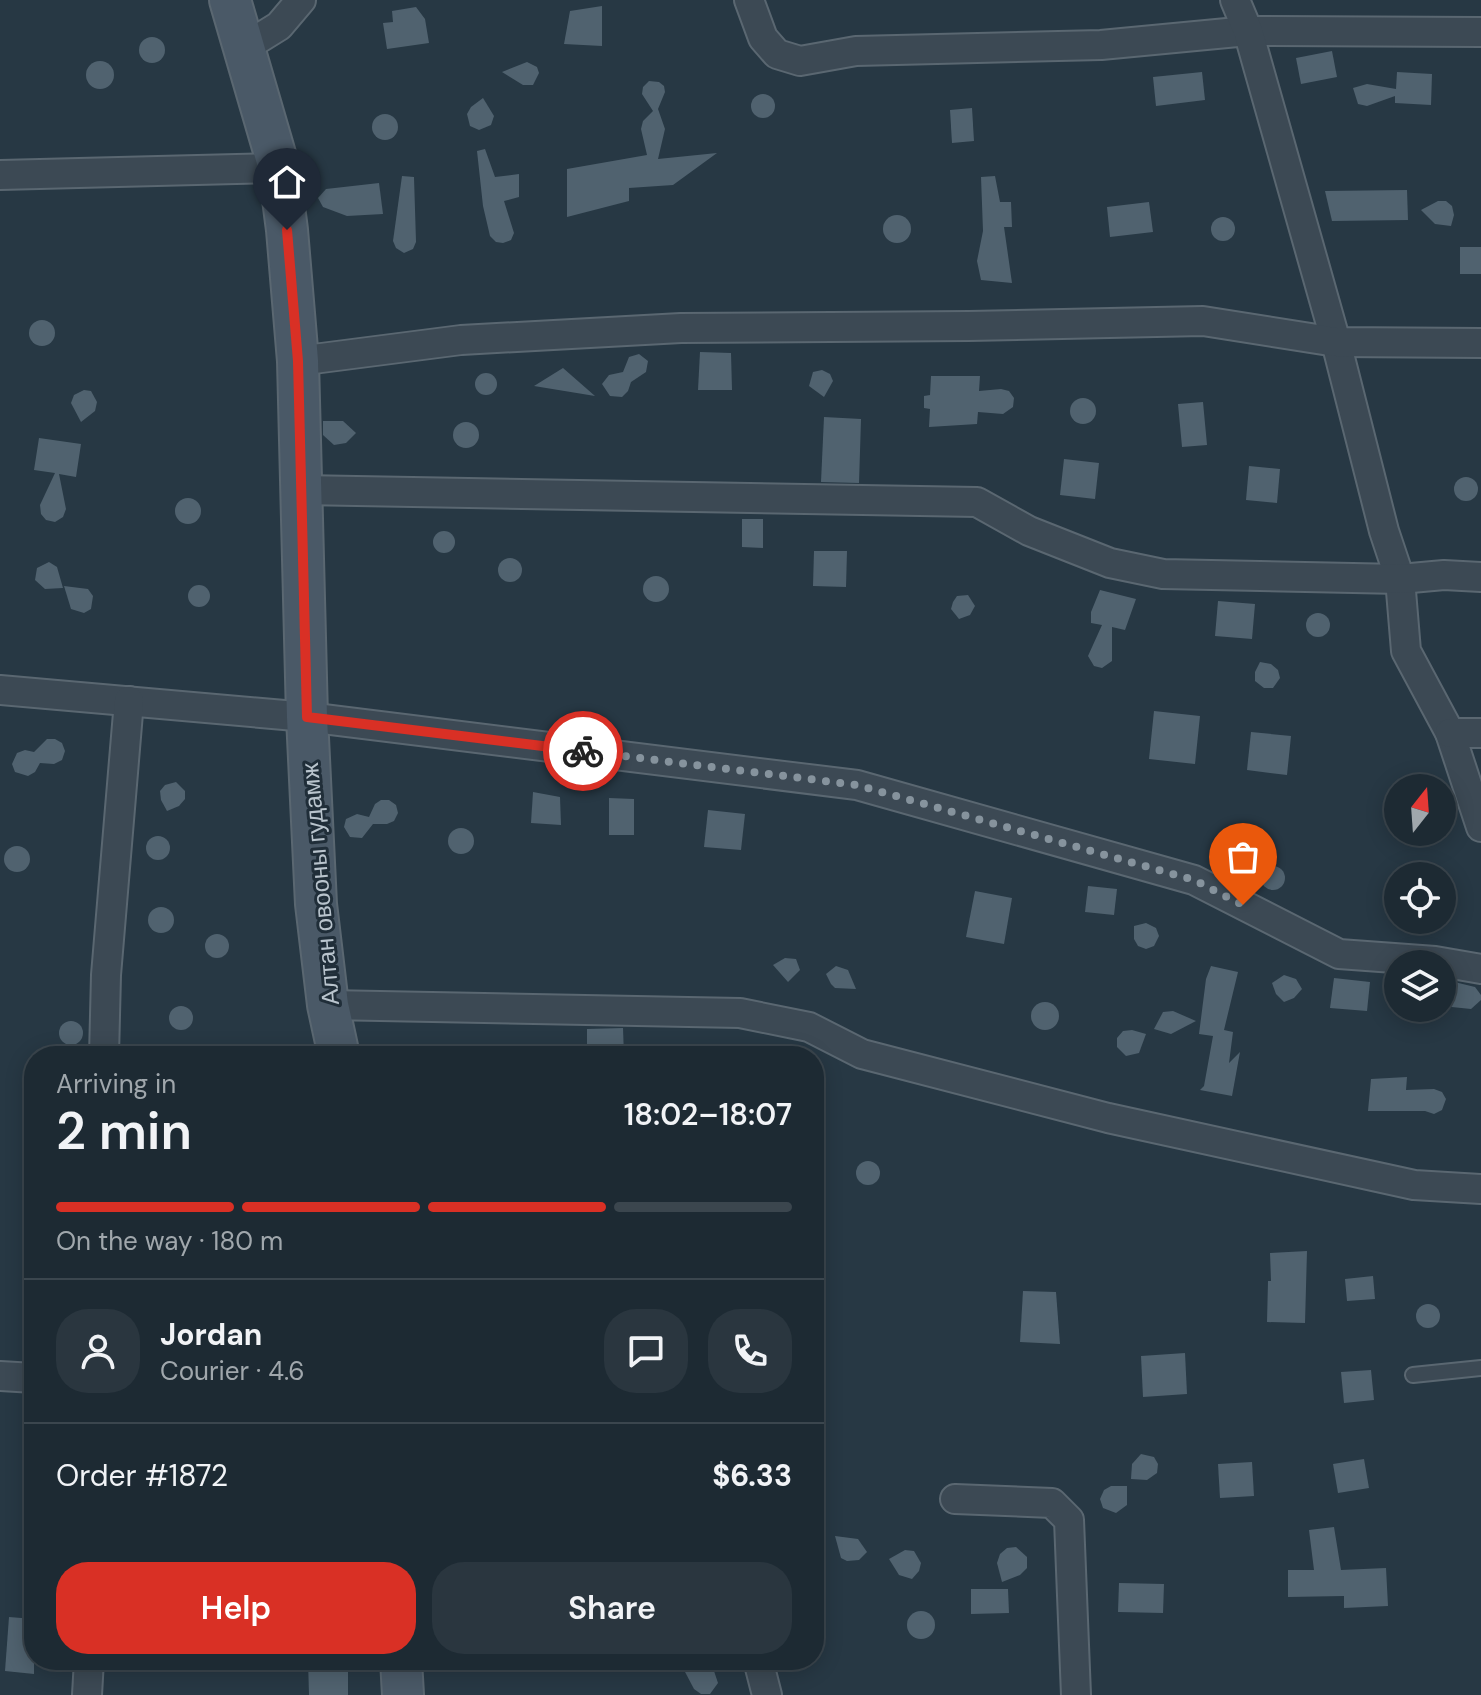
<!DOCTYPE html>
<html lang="en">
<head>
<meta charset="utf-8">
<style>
  body { margin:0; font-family:"DM Sans",sans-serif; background:#2a363f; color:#f1f3f6; height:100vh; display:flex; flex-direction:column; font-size:30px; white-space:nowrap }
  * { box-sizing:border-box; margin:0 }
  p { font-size:26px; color:#a0a7ac }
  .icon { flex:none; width:44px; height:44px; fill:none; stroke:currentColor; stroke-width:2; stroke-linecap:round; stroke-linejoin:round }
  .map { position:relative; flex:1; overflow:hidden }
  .details { position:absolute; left:24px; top:1046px; width:800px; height:624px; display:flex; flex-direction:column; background:#1d2a33; border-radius:32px; box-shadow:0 4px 20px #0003,0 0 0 2px #3b464e }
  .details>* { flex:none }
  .needle { width:52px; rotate:17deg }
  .tools { position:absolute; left:1384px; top:774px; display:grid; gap:16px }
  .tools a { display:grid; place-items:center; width:72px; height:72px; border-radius:50%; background:#1d2a33; box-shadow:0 4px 20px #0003,0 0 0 2px #3b464e; font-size:40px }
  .pin { position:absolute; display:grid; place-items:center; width:68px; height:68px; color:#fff; margin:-82px -34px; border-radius:50% 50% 50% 0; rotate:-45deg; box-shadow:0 0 8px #0007 }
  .pin .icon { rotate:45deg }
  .courier { position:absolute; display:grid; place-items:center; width:80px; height:80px; margin:-40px; border:6px solid #d93025; border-radius:50%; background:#fff; color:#222; box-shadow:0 2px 10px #0007 }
  .headline em { font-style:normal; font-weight:600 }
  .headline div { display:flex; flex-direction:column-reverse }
  .headline { display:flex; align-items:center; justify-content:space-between; height:136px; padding:0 32px }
  h1 { font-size:52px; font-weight:600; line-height:60px }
  .bar { display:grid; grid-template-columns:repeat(4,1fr); gap:12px 8px; align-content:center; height:96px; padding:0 32px }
  .bar i { height:10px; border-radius:6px; background:#3b464e }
  .bar .current { background:#d93025 }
  .bar p { grid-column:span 4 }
  .line { display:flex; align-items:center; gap:20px; padding:0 32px; border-top:2px solid #3b464e }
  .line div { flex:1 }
  .round { display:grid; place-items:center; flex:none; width:84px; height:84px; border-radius:32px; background:#2a363f }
  .cta { display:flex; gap:16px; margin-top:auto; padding:16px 32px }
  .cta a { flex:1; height:92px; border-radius:32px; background:#d93025; color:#fff; font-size:32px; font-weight:600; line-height:92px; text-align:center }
  .cta a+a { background:#2a363f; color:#f1f3f6 }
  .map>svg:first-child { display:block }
  .building { fill:#50626f }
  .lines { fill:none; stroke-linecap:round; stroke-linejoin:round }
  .service-casing { stroke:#5a6771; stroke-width:18 }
  .minor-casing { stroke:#5a6771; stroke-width:32 }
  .secondary-casing { stroke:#5a6771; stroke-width:44 }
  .service { stroke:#3c4954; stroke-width:14 }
  .minor { stroke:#3c4954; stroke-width:28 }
  .secondary { stroke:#4a5967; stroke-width:40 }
  .done { stroke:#86939d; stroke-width:8; stroke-dasharray:0 14.4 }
  .route { stroke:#d93025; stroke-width:10 }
  .labels { text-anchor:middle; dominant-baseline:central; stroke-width:6; stroke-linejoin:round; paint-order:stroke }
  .street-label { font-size:24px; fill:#b9c4cd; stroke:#202e39 }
</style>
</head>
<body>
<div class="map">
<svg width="1481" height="1695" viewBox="0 0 1481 1695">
  <rect width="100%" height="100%" fill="#273844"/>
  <g class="building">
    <path d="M602,6V46L564,44L570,11Z"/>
    <path d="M416,7L425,19L429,43L387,49L383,23L393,22L392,11Z"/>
    <circle cx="152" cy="50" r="13"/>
    <path d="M1332,51L1337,77L1301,84L1296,58Z"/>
    <circle cx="100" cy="75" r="14"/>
    <path d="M527,62L537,67L539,73L533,85H523L502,72Z"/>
    <path d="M1202,72L1205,100L1156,106L1153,77Z"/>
    <path d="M1397,72L1432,74L1431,105L1395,103V96L1367,106L1358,104L1353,88L1367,84L1396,89Z"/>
    <path d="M649,81L659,82L664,86L665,92L658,109L665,129L658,159L717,153L673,185L629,188V201L567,217V169L647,155L641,129L643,121L653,111L642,94L643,87Z"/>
    <circle cx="763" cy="106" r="12"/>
    <path d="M483,98L494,116L491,125L479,130L470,126L467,114L471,107Z"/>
    <path d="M972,108L974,141L952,143L950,110Z"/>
    <circle cx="385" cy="127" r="13"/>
    <path d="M485,149L495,177L519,174V197L504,201L514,233L511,240L503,243L496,242L490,236L483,206L477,151Z"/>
    <path d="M402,176L414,177L416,242L413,249L404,253L396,248L393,241Z"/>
    <path d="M995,176L1000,202H1011L1012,227H1004L1012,283L981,280L977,261L983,231L981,177Z"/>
    <path d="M379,183L383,214L347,216L323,207L318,198L326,189Z"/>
    <path d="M1407,190L1408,220L1332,221L1325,191Z"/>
    <path d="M1438,201H1446L1452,206L1454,215L1451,226L1435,224L1421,210Z"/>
    <path d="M1149,202L1153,232L1110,237L1107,207Z"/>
    <circle cx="897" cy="229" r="14"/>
    <circle cx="1223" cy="229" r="12"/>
    <rect x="1460" y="247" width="21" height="27"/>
    <circle cx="42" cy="333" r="13"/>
    <path d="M700,352L731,353L732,390H698Z"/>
    <path d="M639,354L648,361L646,372L631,382L628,391L622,397L610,396L602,384L609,375L623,372L629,357Z"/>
    <path d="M563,368L595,396L534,386Z"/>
    <path d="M822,370L830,374L833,381L824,397L809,386L813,372Z"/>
    <circle cx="486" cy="384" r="11"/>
    <path d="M931,376H980L979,391L1001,389L1009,391L1014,398L1013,407L1003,414L978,412L977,424L929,427L930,409L924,408V396L930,395Z"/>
    <path d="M84,390L91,391L97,402L95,411L81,422L71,403L74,395Z"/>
    <circle cx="1083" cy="411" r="13"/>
    <path d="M1203,402L1207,445L1182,447L1178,404Z"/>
    <path d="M824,417L861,419L859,483L821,482Z"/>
    <path d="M323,421H343L356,433L346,443L334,445L323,435Z"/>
    <circle cx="466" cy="435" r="13"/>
    <path d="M39,438L81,444L76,477L59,474L66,509L63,517L55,522L46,520L41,514L40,505L55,473L34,470Z"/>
    <path d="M1064,459L1099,463L1095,499L1060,495Z"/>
    <path d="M1249,466L1280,469L1277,503L1246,500Z"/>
    <circle cx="1466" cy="489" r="12"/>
    <circle cx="188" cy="511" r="13"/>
    <path d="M742,519H763V548L742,547Z"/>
    <circle cx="444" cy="542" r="11"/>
    <path d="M814,551H847L846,587L813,586Z"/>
    <circle cx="510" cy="570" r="12"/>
    <path d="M49,562L57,567L63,588L45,589L35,580L37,568Z"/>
    <circle cx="656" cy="589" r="13"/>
    <circle cx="199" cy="596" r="11"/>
    <path d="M64,586L88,589L93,596L91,609L84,613L71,609Z"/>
    <path d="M1100,590L1136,599L1125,630L1112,627V661L1102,668L1094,666L1088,656L1102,625L1091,623V612Z"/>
    <path d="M968,595L975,606L970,615L959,619L951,609L953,602L957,596Z"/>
    <path d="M1218,601L1255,604L1252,639L1215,636Z"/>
    <circle cx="1318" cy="625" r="12"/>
    <path d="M1260,662L1271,664L1278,670L1280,678L1273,688H1264L1255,681V672Z"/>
    <path d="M1154,711L1200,716L1195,764L1149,759Z"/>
    <path d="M1251,732L1291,736L1287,775L1247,770Z"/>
    <path d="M47,739H55L62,743L65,751L62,760L54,764L40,763L35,772L28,776L15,772L12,764L17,753L25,750L34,752Z"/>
    <path d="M176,782L185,791V799L179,806L167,811L161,800L160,791L165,785Z"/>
    <path d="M533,792L560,797L561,825L531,823Z"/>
    <path d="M609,798L634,799V835H609Z"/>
    <path d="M381,800H389L396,805L398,813L394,821L387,824H373L362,838L350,837L344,827L346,819L357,814L369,817L375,804Z"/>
    <path d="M708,810L745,814L741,850L704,847Z"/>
    <circle cx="461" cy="841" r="13"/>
    <circle cx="158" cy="848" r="12"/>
    <circle cx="17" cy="859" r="13"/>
    <circle cx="1273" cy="878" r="12"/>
    <path d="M1088,886L1117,889L1114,915L1085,912Z"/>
    <path d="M975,891L1012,898L1004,944L966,937Z"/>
    <circle cx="161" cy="920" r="13"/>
    <path d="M1146,923L1156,928L1159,936L1154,946L1146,949L1138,946L1134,939V926Z"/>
    <circle cx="217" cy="946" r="12"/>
    <path d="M785,958L796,959L800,970L788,982L773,965Z"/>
    <path d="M836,966L848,970L856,989L835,988L831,984L826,974Z"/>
    <path d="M1211,966L1238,972L1224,1030L1233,1032L1229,1063L1240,1052L1232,1096L1200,1090L1204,1086L1213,1036L1199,1034L1206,979Z"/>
    <path d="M1284,975L1296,979L1302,989L1294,998L1284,1002L1276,994L1272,983Z"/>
    <path d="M1334,978L1370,982L1367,1011L1330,1008Z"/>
    <path d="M1442,979L1475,987L1481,995V1000L1471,1009L1442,1006Z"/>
    <circle cx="1045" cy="1016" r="14"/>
    <circle cx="181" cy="1018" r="12"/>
    <path d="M1173,1011L1196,1021L1171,1034L1154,1029L1163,1012Z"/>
    <circle cx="71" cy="1033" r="12"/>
    <path d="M623,1028L624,1056H587V1029Z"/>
    <path d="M1132,1030L1146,1034L1139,1053L1126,1056L1117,1047V1038L1123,1031Z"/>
    <path d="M1407,1077L1406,1090L1434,1089L1442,1092L1446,1099L1442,1110L1434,1114L1425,1111H1368L1371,1079Z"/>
    <circle cx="868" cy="1173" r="12"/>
    <path d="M1307,1251L1305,1323L1267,1322L1268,1281H1271L1270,1253Z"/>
    <path d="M1373,1276L1375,1299L1347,1301L1345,1279Z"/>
    <path d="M1023,1291L1056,1292L1060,1344L1020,1342Z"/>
    <circle cx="1428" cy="1316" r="12"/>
    <path d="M1185,1353L1187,1394L1143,1397L1141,1356Z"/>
    <path d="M1371,1370L1374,1400L1344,1403L1341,1372Z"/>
    <path d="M1141,1454L1154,1457L1158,1464L1157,1473L1147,1480L1131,1479L1132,1464Z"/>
    <path d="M1364,1459L1369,1488L1338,1493L1333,1464Z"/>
    <path d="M1252,1462L1254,1496L1220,1498L1218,1464Z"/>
    <path d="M1111,1486H1127V1505L1116,1513L1103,1508L1100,1499L1104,1490Z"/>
    <path d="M1334,1527L1341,1570L1386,1568L1388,1606L1344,1608V1596L1288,1597V1570H1314L1309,1530Z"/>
    <path d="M835,1536L858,1539L867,1552L859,1560L847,1561L841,1558Z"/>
    <path d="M1016,1547L1027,1557V1568L1020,1575L1002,1582L997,1563L1000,1554L1007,1548Z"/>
    <path d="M905,1550L914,1551L921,1563L919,1571L912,1579L899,1575L889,1559Z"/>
    <path d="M1119,1583L1164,1584L1163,1613L1118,1612Z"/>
    <path d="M971,1589H1008L1009,1613L971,1614Z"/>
    <circle cx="921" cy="1625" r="14"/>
    <path d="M9,1617L34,1619V1674L5,1671Z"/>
    <path d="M308,1660H348V1695H309Z"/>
    <path d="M706,1667L714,1671L718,1683L710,1694H701L694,1689L684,1670Z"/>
  </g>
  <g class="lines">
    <g class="service-casing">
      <path id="service" d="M1413,1375L1481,1368"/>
    </g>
    <g class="minor-casing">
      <g id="minor">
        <path d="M749,0L763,38L777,54L800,61L856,51L1101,45L1248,31L1481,32"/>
        <path d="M1235,0L1248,31L1336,342L1384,531L1400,579L1406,651L1450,733L1481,827"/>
        <path d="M245,47L279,26L301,0"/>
        <path d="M0,175L279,168"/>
        <path d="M298,361L461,340L681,328L969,326L1203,321L1336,342L1481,343"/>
        <path d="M301,490L977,502L1029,531L1110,563L1163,574L1400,579L1444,575L1481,577"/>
        <path d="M0,690L307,717L857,785L1194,880L1339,954L1435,961L1481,969"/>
        <path d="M1450,733H1481"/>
        <path d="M328,1005L740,1013L809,1027L862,1054L1108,1118L1414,1185L1481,1189"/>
        <path d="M104,1056L106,975L129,701"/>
        <path d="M0,1376L34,1378"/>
        <path d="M955,1499L1052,1503L1069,1520L1076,1695"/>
        <path d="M758,1660L767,1695"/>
        <path d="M87,1695L89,1660"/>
      </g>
    </g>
    <g class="secondary-casing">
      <g id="secondary">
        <path d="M230,0L279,168L287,230L298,361L307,717L316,904L328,1005L339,1056"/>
        <path d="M401,1660L403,1695"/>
      </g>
    </g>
    <use href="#service" class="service"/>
    <use href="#minor" class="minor"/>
    <use href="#secondary" class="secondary"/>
  </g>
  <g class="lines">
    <path class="done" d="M583,751L857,785L1194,880L1243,905"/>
    <path class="route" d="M287,230L298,361L307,717L583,751"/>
  </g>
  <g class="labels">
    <g class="street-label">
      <text transform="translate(320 884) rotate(-95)">Алтан овооны гудамж</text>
    </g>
  </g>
</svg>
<div class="tools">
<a><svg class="needle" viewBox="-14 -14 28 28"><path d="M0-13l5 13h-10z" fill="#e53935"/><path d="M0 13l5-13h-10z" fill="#a0a7ac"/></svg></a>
<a><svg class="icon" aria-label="locate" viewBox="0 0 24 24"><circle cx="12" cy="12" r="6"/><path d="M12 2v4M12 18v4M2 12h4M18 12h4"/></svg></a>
<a><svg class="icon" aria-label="layers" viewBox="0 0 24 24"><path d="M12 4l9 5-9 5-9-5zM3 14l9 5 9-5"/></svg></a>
</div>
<div class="pin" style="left:1243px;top:905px;background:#ea580c"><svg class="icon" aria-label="bag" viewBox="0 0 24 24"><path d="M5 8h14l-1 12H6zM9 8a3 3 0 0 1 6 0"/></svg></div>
<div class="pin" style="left:287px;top:230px;background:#1f2937"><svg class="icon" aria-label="home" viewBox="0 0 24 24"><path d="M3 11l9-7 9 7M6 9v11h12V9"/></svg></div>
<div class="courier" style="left:583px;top:751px"><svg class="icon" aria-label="bike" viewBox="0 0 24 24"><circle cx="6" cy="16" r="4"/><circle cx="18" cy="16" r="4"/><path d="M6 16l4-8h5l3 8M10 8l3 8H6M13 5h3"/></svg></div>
<section class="details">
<div class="headline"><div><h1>2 min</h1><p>Arriving in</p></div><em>18:02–18:07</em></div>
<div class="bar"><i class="current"></i><i class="current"></i><i class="current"></i><i></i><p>On the way · 180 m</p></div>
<div class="line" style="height:144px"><a class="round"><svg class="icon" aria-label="person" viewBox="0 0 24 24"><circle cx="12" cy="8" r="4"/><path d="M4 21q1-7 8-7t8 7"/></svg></a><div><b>Jordan</b><p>Courier · 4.6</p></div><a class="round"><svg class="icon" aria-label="chat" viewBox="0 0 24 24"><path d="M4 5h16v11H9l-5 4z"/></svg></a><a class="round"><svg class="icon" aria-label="phone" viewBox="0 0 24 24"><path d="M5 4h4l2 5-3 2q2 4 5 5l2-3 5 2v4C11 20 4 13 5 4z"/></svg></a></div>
<div class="line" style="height:104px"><div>Order #1872</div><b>$6.33</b></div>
<div class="cta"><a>Help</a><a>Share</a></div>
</section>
</div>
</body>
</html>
